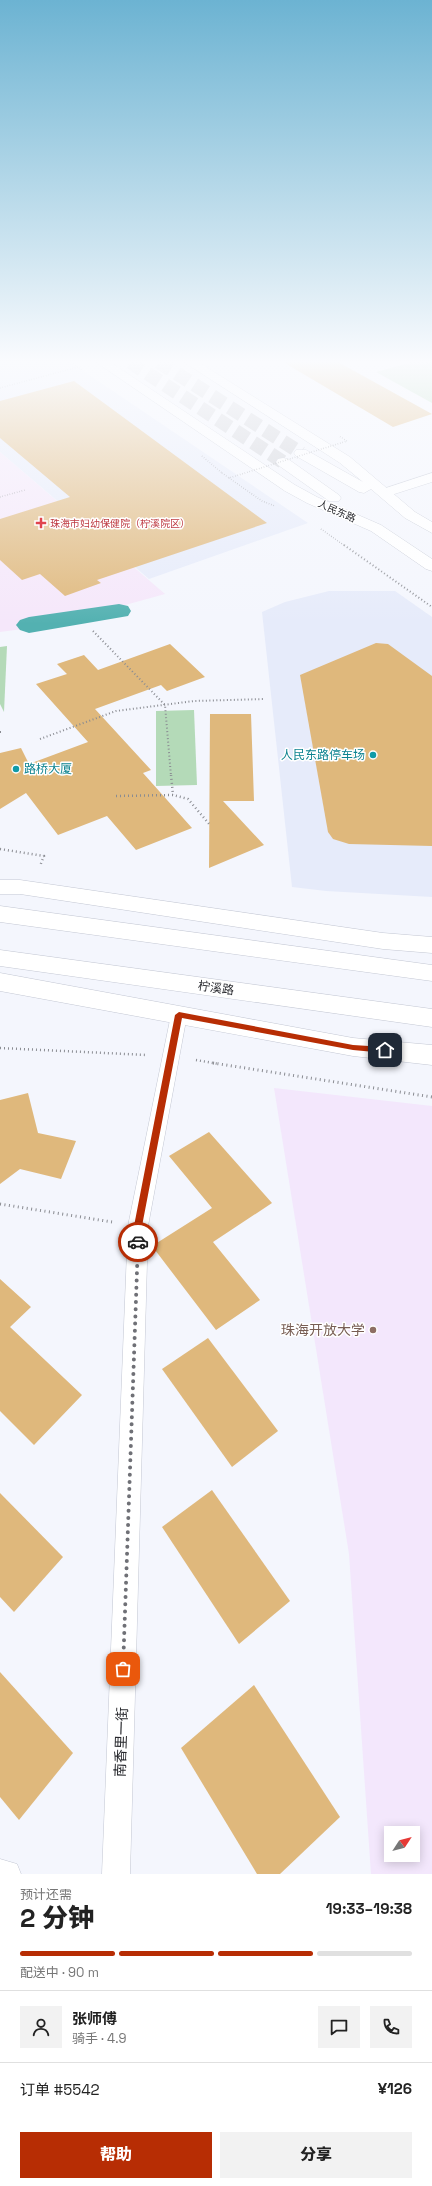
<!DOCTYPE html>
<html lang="zh">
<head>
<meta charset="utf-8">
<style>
  body { margin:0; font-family:"Space Grotesk","Noto Sans SC",sans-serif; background:#f2f2f2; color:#222; height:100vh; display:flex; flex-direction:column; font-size:15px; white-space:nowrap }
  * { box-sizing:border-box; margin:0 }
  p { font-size:13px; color:#767676 }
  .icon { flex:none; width:22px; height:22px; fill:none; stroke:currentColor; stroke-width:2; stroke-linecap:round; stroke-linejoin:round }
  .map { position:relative; height:1874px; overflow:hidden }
  .panel { display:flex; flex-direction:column; background:#fff; flex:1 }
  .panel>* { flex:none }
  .needle { width:26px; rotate:54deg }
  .tools { position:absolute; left:384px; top:1826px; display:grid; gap:8px }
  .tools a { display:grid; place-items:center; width:36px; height:36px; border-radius:0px; background:#fff; box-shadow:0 2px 10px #0003; font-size:20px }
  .pin { position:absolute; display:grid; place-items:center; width:34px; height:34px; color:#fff; margin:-17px; border-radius:8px; box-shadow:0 2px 6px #0006 }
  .courier { position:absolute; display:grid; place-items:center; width:40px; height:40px; margin:-20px; border:3px solid #b72d04; border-radius:50%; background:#fff; color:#222; box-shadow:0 1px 5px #0007 }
  .headline em { font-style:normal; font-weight:800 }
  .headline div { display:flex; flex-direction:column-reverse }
  .headline { display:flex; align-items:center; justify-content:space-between; height:68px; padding:0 20px }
  h1 { font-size:26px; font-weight:800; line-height:30px }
  .bar { display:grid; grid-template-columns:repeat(4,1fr); gap:6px 4px; align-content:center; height:48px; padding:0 20px }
  .bar i { height:5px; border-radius:3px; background:#e0e0e0 }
  .bar .current { background:#b72d04 }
  .bar p { grid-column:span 4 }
  .line { display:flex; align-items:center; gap:10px; padding:0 20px; border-top:1px solid #e0e0e0 }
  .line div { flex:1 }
  .round { display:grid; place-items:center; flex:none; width:42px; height:42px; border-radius:0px; background:#f2f2f2 }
  .action { display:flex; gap:8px; margin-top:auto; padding:8px 20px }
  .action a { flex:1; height:46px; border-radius:0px; background:#b72d04; color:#fff; font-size:16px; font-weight:800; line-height:46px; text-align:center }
  .action a+a { background:#f2f2f2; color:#222 }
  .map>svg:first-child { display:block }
  .built { fill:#e6ebfa }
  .education { fill:#f3e7fc; fill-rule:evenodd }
  .medical { fill:#f5e7fa }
  .green { fill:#b4dab8 }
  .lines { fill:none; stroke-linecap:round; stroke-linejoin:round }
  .canal { fill:#53b1b1; fill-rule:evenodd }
  .building { fill:#dfb87c }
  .primary-tunnel { stroke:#cbcdd3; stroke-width:14; stroke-dasharray:14 7; stroke-linecap:butt }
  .lane-casing { stroke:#c3c7d3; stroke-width:1 }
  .street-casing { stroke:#c3c7d3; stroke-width:1 }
  .primary-casing { stroke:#c3c7d3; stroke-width:1 }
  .path-far3 { stroke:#8a8c92; stroke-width:1.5; stroke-dasharray:0.5 2; stroke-linecap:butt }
  .path-far2 { stroke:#8a8c92; stroke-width:2; stroke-dasharray:1 2.5; stroke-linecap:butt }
  .path-far1 { stroke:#8a8c92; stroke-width:2.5; stroke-dasharray:1 3; stroke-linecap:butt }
  .path { stroke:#8a8c92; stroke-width:3; stroke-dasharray:1 3.5; stroke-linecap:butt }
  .lane { fill:#fff; fill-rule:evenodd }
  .street { fill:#fff; fill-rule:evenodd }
  .primary { fill:#fff; fill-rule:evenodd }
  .path-bridge { stroke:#8a8c92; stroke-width:1.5; stroke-dasharray:0.5 2; stroke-linecap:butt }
  .route { fill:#b72d04 }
  .done { stroke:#6f7076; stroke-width:4; stroke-dasharray:0 7.2 }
  .health-dot { fill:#e0444e; stroke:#fff; stroke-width:1.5 }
  .culture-dot { fill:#0f9aa8; stroke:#fff; stroke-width:1.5 }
  .education-dot { fill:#8d6e63; stroke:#fff; stroke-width:1.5 }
  .labels { text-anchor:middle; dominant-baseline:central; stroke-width:3; stroke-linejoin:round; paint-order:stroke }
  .far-street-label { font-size:10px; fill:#27282d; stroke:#fff }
  .far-health-label { font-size:10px; fill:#be3a42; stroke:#fff; text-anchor:start }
  .culture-label { font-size:12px; fill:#0d838f; stroke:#fff; text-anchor:end }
  .street-label { font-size:12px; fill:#27282d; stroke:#fff }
  .near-education-label { font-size:14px; fill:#785e54; stroke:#fff; text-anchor:end }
  .near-street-label { font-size:14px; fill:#27282d; stroke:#fff }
</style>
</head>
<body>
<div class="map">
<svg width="432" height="1874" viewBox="0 0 432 1874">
  <rect width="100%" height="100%" fill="#f4f6fd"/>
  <g class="built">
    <path d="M0,362H70L308,523L149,579L0,452Z"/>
    <path d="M329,591H395L432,617V897L326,891L292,887L262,612L285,602Z"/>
  </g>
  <path class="education" d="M274,1088L432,1106V1874H371L349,1554ZM391,1833H413V1855H391Z"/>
  <path class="medical" d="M0,452L165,594L53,625L0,632Z"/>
  <g class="green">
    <path d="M413,362H432V403L376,372Z"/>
    <path d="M7,646L4,712L0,704V647Z"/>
    <path d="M194,710L197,785L156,786V711Z"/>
  </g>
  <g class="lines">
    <path class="canal" d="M119,604L128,606L131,611L128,616L29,633L20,630L16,625L20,620L29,617Z"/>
  </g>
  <g class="building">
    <path d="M283,362H338L432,414L393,427Z"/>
    <path d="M74,381L267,523L97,580L101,583L65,596L40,574L22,580L0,560V519L70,497L0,438V401Z"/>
    <path d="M376,643L388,644L432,676V846L349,844L333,839L328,832L300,675Z"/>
    <path d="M170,644L205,677L167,691L161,685L95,709L151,770L143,773L192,828L136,850L107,816L58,835L26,793L0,809V753L21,748L29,764L88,742L36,684L67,674L57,664L84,655L98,670Z"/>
    <path d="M210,714H251L254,801H223L264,845L209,868Z"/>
    <path d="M28,1093L38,1133L76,1141L61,1179L20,1169L0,1184V1100Z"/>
    <path d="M209,1132L272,1203L213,1242L260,1300L216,1330L152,1246L212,1208L169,1156Z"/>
    <path d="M0,1279L31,1307L10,1327L82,1395L34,1445L0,1411Z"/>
    <path d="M208,1338L278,1431L232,1467L162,1369Z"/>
    <path d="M212,1490L290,1601L239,1644L162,1527Z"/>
    <path d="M0,1493L63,1557L14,1612L0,1597Z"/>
    <path d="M0,1672L73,1753L19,1820L0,1797Z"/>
    <path d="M254,1685L340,1817L280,1874H257L181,1748Z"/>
  </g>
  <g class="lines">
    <g class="primary-tunnel">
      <path d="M130,362L283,462"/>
      <path d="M159,362L301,453"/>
    </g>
    <g class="lane-casing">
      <g id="lane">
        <path d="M179,1008L185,1010L187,1015L148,1226L130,1874H102L128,1226L171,1015L173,1010Z"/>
        <path d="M0,1859L17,1864L21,1874H0Z"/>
      </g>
    </g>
    <g class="street-casing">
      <path id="street" d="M432,473V482L385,497L380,496L378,493L380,490Z"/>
    </g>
    <g class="primary-casing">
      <g id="primary">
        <path d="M96,362H110L295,485L317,497L381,525L432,559V571L426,569L371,531L307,503L285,491Z"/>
        <path d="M184,362H198L350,457L415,512L432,522V533L405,518L371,489L364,493L359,492L296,456L294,453L296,450H306L363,482L340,463Z"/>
        <path d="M283,458L288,459L339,495L341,498L339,501H329L278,465L276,462L278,459Z"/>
        <path d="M0,880H20L383,933L432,937V953L383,949L20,894H0Z"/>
        <path d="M0,906L432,965V981L0,922Z"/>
        <path d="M0,950L432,1009V1027L0,966Z"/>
        <path d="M0,973L353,1038L432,1045V1065L353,1056L0,991Z"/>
      </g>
    </g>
    <g class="path-far3">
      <path d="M71,362L82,370"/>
      <path d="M425,362L432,365"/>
      <path d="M0,388L78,367"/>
      <path d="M202,456L222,473"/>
      <path d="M229,478L262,501L275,506"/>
      <path d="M0,497L25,490"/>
      <path d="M321,529L345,546"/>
    </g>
    <g class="path-far2">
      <path d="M344,545L432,607"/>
      <path d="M93,631L165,705L171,776"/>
      <path d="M0,732H2"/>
      <path d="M40,739L116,711L194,701L265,699"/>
    </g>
    <g class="path-far1">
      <path d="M171,775L173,795"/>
      <path d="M116,796L173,795L188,799L210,825"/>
      <path d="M0,849L44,856L40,866"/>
      <path d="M0,1048L147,1055"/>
      <path d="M196,1060L219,1064"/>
    </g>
    <g class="path">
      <path d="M213,1063L432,1097"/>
      <path d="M0,1204L112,1222"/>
    </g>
    <use href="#lane" class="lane"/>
    <use href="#street" class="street"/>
    <use href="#primary" class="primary"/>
    <path class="path-bridge" d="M222,473L229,478L347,441L339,436"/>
  </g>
  <linearGradient id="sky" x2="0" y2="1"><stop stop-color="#6cb3d2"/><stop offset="0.58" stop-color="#fafbfe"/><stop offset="1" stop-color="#fafbfe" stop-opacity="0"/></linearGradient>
  <rect width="432" height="624" fill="url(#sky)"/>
  <path class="route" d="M179,1012L353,1045L385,1047L388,1050L385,1053L353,1050L182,1018L142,1226V1242L138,1246L134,1242V1226L175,1015Z"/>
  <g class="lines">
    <path class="done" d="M123,1669L138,1242"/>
  </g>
  <path class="health-dot" d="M39 517h4v4h4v4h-4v4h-4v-4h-4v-4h4z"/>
  <g class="culture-dot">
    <circle cx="373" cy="755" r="4"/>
    <circle cx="16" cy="769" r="4"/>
  </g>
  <circle class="education-dot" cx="373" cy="1330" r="4"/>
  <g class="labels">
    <g class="far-street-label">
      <text transform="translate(337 511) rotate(24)">人民东路</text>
    </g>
    <g class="far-health-label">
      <text x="50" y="523">珠海市妇幼保健院（柠溪院区）</text>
    </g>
    <g class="culture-label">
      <text x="365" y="755">人民东路停车场</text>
      <text x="24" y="769" text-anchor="start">路桥大厦</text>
    </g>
    <g class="street-label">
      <text transform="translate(216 988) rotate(8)">柠溪路</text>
    </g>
    <g class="near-education-label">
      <text x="365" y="1330">珠海开放大学</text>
    </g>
    <g class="near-street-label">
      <text transform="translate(121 1742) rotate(-88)">南香里一街</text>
    </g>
  </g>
</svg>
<div class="tools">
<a><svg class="needle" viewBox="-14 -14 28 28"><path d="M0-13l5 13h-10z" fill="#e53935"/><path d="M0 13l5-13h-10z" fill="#767676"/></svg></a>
</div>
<div class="pin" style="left:123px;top:1669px;background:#ea580c"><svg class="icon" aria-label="bag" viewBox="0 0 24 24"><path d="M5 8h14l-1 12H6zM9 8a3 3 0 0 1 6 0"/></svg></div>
<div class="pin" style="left:385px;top:1050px;background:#1f2937"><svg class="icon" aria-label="home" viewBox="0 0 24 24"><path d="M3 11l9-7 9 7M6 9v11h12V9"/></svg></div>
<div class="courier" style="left:138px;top:1242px"><svg class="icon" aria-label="car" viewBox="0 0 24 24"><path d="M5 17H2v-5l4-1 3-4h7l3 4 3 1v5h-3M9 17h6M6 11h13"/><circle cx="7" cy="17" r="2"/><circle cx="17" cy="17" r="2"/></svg></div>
</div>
<section class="panel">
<div class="headline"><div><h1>2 分钟</h1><p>预计还需</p></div><em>19:33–19:38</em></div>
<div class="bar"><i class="current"></i><i class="current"></i><i class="current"></i><i></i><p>配送中 · 90 m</p></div>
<div class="line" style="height:72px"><a class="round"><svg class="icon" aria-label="person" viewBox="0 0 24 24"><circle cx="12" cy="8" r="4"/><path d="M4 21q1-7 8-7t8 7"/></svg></a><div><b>张师傅</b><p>骑手 · 4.9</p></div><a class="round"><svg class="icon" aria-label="chat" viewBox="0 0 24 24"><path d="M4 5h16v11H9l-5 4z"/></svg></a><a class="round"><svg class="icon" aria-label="phone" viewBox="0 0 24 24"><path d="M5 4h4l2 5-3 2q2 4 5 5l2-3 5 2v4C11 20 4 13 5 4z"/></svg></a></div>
<div class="line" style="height:52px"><div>订单 #5542</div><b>¥126</b></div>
<div class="action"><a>帮助</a><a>分享</a></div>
</section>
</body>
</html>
